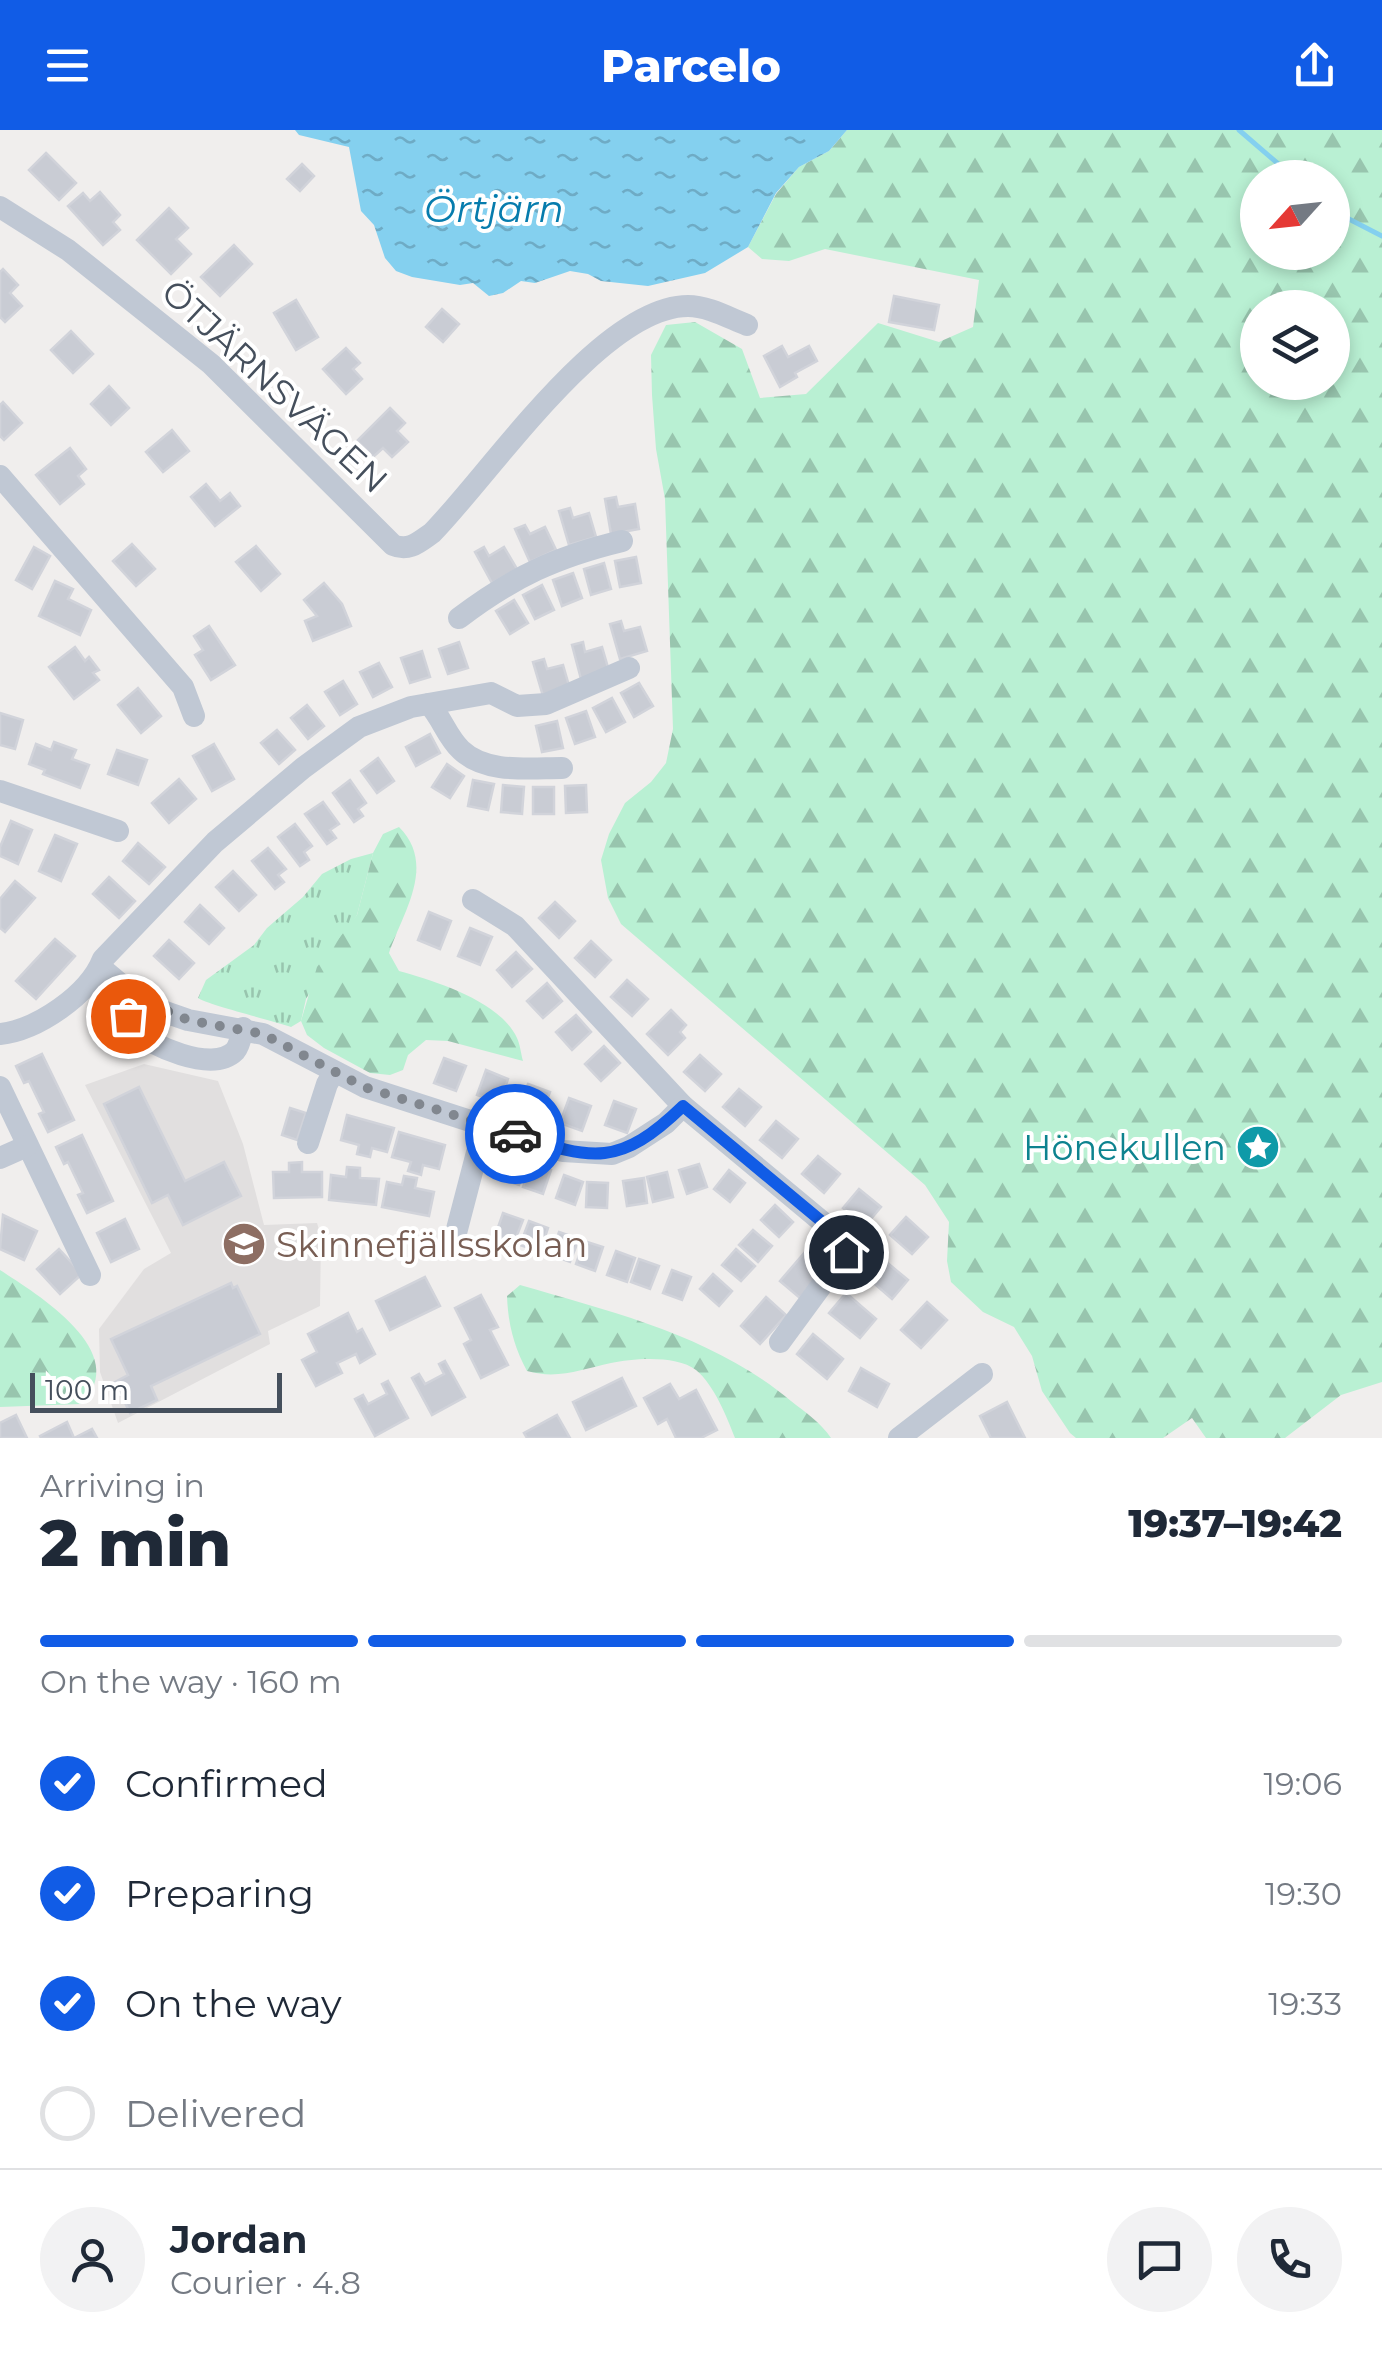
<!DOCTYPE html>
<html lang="en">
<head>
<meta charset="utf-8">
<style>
  body { margin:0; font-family:Montserrat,sans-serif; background:#f2f2f3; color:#1f2937; height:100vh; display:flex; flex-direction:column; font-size:38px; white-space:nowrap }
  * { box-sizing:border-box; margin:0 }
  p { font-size:32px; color:#747a83 }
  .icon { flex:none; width:55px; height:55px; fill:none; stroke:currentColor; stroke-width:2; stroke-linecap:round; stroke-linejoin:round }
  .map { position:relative; height:1308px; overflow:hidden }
  .side { display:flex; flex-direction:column; background:#fff; flex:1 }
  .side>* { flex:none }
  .needle { width:65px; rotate:243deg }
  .tools { position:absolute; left:1240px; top:30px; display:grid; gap:20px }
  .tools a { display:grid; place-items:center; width:110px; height:110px; border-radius:50%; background:#fff; box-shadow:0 5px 15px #0003; font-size:50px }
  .scale { position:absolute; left:30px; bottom:25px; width:252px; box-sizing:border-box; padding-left:10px; border:5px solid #454f5c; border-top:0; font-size:28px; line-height:35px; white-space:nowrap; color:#454f5c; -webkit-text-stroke:8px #fff; paint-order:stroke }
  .pin { position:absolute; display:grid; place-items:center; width:85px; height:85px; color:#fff; margin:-42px; border:5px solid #fff; border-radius:50%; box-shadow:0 2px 10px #0007 }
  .courier { position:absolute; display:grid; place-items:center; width:100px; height:100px; margin:-50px; border:8px solid #115ce6; border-radius:50%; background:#fff; color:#222; box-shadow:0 2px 12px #0007 }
  .summary em { font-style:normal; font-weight:800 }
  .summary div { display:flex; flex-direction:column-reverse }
  .summary { display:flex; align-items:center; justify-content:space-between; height:170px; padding:0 40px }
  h1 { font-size:65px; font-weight:800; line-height:75px }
  .bar { display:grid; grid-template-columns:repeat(4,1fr); gap:15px 10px; align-content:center; height:120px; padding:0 40px }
  .bar i { height:12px; border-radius:8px; background:#e0e1e3 }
  .bar .current { background:#115ce6 }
  .bar p { grid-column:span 4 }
  .line { display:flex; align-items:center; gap:25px; padding:0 40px; border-top:2px solid #e0e1e3 }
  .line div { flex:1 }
  .round { display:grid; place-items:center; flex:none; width:105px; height:105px; border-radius:52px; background:#f2f2f3 }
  ol { padding:0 40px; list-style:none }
  li { display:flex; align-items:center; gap:30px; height:110px }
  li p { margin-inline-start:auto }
  li .icon { padding:10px; border-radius:50%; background:#115ce6; color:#fff; stroke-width:4 }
  li:last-child { color:#747a83 }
  li i { width:55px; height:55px; border:5px solid #e0e1e3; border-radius:50% }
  header { display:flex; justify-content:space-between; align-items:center; height:130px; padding:0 40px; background:#115ce6; color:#fff; font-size:45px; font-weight:800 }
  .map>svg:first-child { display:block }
  .education { fill:#e1dfdf }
  .grass { fill:url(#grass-tufts) }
  .forest { fill:url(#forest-firs); fill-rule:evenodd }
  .water { fill:url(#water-ripples) }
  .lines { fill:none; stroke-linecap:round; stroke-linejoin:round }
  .stream { stroke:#84d0ef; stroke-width:5 }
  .building { fill:#c9ccd4; stroke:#d1d3da; stroke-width:2.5 }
  .minor { stroke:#c0c8d4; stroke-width:22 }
  .done { stroke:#81878f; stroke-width:10; stroke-dasharray:0 18 }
  .route { stroke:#115ce6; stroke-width:12 }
  .labels { text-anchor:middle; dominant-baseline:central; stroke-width:8; stroke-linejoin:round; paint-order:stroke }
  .street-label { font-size:35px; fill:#454f5c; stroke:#fff }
  .culture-label { font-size:35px; fill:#0d838f; stroke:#fff; text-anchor:end }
  .education-label { font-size:35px; fill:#785e54; stroke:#fff; text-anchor:start }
  .water-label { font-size:38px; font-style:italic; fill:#067cad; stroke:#fff }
</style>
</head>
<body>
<header><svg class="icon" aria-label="menu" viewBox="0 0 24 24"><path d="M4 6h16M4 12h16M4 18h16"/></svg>Parcelo<svg class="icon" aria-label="share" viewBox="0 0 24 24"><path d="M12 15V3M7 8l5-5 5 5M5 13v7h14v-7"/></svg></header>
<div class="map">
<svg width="1382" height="1308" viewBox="0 0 1382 1308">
  <defs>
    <pattern id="grass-tufts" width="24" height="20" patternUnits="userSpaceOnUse" patternTransform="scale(2.5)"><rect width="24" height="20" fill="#b9f0d3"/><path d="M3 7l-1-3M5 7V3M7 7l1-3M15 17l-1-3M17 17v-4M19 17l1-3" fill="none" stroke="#98c5ae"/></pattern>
    <pattern id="forest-firs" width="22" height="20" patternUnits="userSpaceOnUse" patternTransform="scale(2.5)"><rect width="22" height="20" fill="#b9f0d3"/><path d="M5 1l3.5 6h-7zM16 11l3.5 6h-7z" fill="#98c5ae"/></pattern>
    <pattern id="water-ripples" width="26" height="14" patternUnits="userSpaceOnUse" patternTransform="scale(2.5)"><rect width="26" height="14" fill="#84d0ef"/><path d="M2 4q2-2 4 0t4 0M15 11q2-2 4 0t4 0" fill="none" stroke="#6eabc5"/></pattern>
  </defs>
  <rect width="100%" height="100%" fill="#f0eeed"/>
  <path class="education" d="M144,934L218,951L243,1014L264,1095L317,1093L321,1106L320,1176L268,1201L270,1214L118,1293L100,1242L99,1199L144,1139L171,1123L85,955Z"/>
  <path class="grass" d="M373,723L357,785L306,869L301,891L291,897C274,891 205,874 198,868L206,850L254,815L267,798L303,767L322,744L351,729Z"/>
  <g class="forest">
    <path d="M847,0H1382V1252L1341,1265L1285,1308H1206L1192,1288L1163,1308H1076L1070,1303L1042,1261L1032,1226L1014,1197L983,1182L951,1152L947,1131L949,1092L925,1055L621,794L608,768L601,730L609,704L625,673L651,652L666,633L673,599L665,369L656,319L652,265L651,225L666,195L695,192L742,219L760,268L806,264L878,193L939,212L973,197L979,150L825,119L789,131L762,129L748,117L776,64L799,37L829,21ZM1258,48H1332V122H1258ZM1258,178H1332V252H1258Z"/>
    <path d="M399,697C437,735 403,782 389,823L399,841C435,851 500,871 517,908C520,914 521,924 523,931L448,911L426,910L408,925L403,940L390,945L370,943L324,918L307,905L301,891L317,837L357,785L373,723L383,704Z"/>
    <path d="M0,1140C37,1164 134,1223 81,1274L0,1277Z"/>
    <path d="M520,1155C616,1183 713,1206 791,1271C805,1282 821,1293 831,1308H735C727,1287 714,1255 696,1240C677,1225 634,1228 611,1233C582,1239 558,1250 527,1241C514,1217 508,1194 507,1166Z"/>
  </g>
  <path class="water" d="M295,0H847L829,21L799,37L776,63L748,117L705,143L648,156L601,151L588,144L570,141L535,153L521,151L503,163L489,166L473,153L460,155L412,147L396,141L385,128L374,95L361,81L349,17L299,5Z"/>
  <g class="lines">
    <g class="stream">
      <path d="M1239,0L1290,44L1298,48"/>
      <path d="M1332,69L1345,87L1382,106"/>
    </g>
  </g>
  <g class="building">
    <path d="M46,23L76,53L59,70L29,40Z"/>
    <path d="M302,34L314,46L300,61L287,49Z"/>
    <path d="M100,62L120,85L113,92L120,100L103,115L68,76L83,63L90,71Z"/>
    <path d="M169,78L188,98L176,109L191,124L171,144L137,110Z"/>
    <path d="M234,115L252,134L220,166L201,147Z"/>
    <path d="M3,139L18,155L10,163L22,176L5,192L0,187V142Z"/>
    <path d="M894,166L939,175L934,200L889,192Z"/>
    <path d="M296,170L318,207L296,220L274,183Z"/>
    <path d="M442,179L459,194L443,212L426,197Z"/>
    <path d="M71,201L93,224L73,243L51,220Z"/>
    <path d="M782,216L788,227L809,216L817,231L795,243L797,247L780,257L764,226Z"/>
    <path d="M346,218L360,233L353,239L362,249L346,264L323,239Z"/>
    <path d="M109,256L129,278L111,295L91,274Z"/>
    <path d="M3,272L22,293L4,310L0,306V275Z"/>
    <path d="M390,278L405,293L397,301L408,312L392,327L383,318L373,327L357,311Z"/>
    <path d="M172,300L189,321L163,342L146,322Z"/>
    <path d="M70,318L86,339L78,346L84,354L60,374L36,345Z"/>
    <path d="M206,354L220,371L230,363L240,376L215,396L191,367Z"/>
    <path d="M616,367L618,377L635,374L639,399L611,404L605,369Z"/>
    <path d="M570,378L573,388L589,383L596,407L569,415L559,381Z"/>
    <path d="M525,395L530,404L545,397L556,420L530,432L515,399Z"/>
    <path d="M132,414L155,439L136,456L113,431Z"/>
    <path d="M256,416L280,444L261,461L236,432Z"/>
    <path d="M34,417L50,426L32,459L16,450Z"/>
    <path d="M484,417L489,426L504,417L517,439L492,453L475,422Z"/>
    <path d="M636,427L641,453L620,457L615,431Z"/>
    <path d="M604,433L611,459L591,465L584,439Z"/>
    <path d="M573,443L582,468L562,476L553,450Z"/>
    <path d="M55,451L73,459L68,469L91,480L80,505L39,486Z"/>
    <path d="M324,453L342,474L351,496L313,511L305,491L317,486L304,470Z"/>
    <path d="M542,455L554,480L535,489L523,465Z"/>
    <path d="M514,470L528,493L510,504L496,481Z"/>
    <path d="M621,491L624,501L640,497L647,521L620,529L610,494Z"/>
    <path d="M209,496L235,535L211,550L195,525L203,520L194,506Z"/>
    <path d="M459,512L468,538L448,544L439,519Z"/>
    <path d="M583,512L585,522L602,517L609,541L581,549L572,515Z"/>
    <path d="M75,517L85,531L89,527L99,540L93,543L99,550L74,569L49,537Z"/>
    <path d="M422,521L430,547L410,553L401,528Z"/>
    <path d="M544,529L547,539L563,535L570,559L543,566L533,532Z"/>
    <path d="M379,533L392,557L373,567L360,542Z"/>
    <path d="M343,551L357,574L340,585L325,562Z"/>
    <path d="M639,553L653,576L634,587L621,563Z"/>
    <path d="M138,558L161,586L141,603L118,575Z"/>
    <path d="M612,568L625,592L606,602L593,578Z"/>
    <path d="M307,575L324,596L308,609L291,588Z"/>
    <path d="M586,581L595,607L575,614L566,588Z"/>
    <path d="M0,583L23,590L15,619L0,615Z"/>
    <path d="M557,591L563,618L542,622L536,596Z"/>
    <path d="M277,600L295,620L279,634L261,613Z"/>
    <path d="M430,604L440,623L416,636L406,617Z"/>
    <path d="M54,612L76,620L72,629L89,635L80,658L43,644L45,640L29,634L36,614L51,620Z"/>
    <path d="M214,614L234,649L212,661L193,626Z"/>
    <path d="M117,620L147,630L138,655L108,644Z"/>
    <path d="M378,628L394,651L377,663L361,641Z"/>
    <path d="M447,634L464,646L450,668L432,657Z"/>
    <path d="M179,649L196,669L169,693L152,673Z"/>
    <path d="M350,650L366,673L358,679L363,686L354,692L333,663Z"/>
    <path d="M473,650L494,654L488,680L468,676Z"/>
    <path d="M503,655L524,657L522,684L501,682Z"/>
    <path d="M586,655L587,682L566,683L565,656Z"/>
    <rect x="533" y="657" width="21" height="27"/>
    <path d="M323,672L339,694L330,700L336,708L327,714L305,684Z"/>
    <path d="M11,691L32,700L18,734L0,726V717Z"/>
    <path d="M295,694L312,716L304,722L309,730L300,736L278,707Z"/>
    <path d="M55,705L77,714L61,751L39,741Z"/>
    <path d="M138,713L165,737L149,754L123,731Z"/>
    <path d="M268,718L286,739L278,745L284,752L275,759L252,731Z"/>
    <path d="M233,741L256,765L239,781L216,757Z"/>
    <path d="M109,747L135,771L119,788L93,764Z"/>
    <path d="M15,751L35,768L5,802L0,798V769Z"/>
    <path d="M555,772L575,791L559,808L539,788Z"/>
    <path d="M200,775L224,798L209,814L185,792Z"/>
    <path d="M429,782L451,791L440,819L418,810Z"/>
    <path d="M470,798L492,807L480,835L458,826Z"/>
    <path d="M55,809L75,826L36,869L16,851Z"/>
    <path d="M169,810L194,833L179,849L154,826Z"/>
    <path d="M591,811L611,830L595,847L575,828Z"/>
    <path d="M516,822L532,839L512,857L497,840Z"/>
    <path d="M627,850L648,869L632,886L611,867Z"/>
    <path d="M547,853L562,871L543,888L527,871Z"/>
    <path d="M671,880L686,895L680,902L685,908L668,925L647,904Z"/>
    <path d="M576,885L591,902L572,920L556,902Z"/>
    <path d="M604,916L620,933L601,951L585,934Z"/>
    <path d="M42,924L74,990L48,1002L39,984L44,982L29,951L24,953L16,936Z"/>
    <path d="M700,925L721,944L705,961L684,942Z"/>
    <path d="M444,928L466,936L456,961L434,953Z"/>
    <path d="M486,940L508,949L500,973L477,965Z"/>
    <path d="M528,954L550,962L541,987L519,979Z"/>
    <path d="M139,957L185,1051L224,1032L241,1066L183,1095L168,1065L152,1073L104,974Z"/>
    <path d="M739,959L761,977L745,996L723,977Z"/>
    <path d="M569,968L591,976L582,1001L560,993Z"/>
    <path d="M614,971L636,979L627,1003L605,995Z"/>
    <path d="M290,978L306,983L297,1010L282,1005Z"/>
    <path d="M347,985L394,998L387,1022L372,1018L370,1027L357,1024L359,1015L341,1010Z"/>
    <path d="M776,991L798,1009L782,1028L760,1010Z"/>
    <path d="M399,1002L445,1015L439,1039L423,1035L421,1045L408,1041L411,1032L392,1027Z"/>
    <path d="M82,1005L113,1071L87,1083L78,1065L83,1063L68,1032L64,1034L56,1017Z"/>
    <path d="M508,1025L527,1032L519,1055L499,1048Z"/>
    <path d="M818,1026L840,1044L824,1063L802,1044Z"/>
    <path d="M302,1032V1042H322V1067L274,1068L273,1042H289V1033Z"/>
    <path d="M532,1033L551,1040L543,1064L523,1057Z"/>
    <path d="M699,1034L707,1057L687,1064L679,1040Z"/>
    <path d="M347,1037L360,1038V1048L379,1049L376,1075L329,1070L331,1045L346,1047Z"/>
    <path d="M729,1040L745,1053L730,1072L714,1059Z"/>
    <path d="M667,1042L673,1067L653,1072L647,1047Z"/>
    <path d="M564,1045L583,1052L575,1075L556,1068Z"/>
    <path d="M404,1046L417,1048L415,1058L434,1062L429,1086L382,1077L387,1052L402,1055Z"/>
    <path d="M644,1048L647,1073L627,1076L623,1051Z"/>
    <path d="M587,1052L608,1053L607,1078L586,1077Z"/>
    <path d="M859,1059L881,1077L865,1096L843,1078Z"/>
    <path d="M775,1075L793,1092L779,1107L761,1090Z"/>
    <path d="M503,1083L523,1090L514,1113L495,1106Z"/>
    <path d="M3,1085L37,1101L24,1130L0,1119Z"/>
    <path d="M906,1087L928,1107L912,1124L890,1105Z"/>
    <path d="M125,1089L139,1119L111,1132L97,1103Z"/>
    <path d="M529,1091L548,1098L540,1122L520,1115Z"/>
    <path d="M753,1100L772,1116L758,1132L739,1115Z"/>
    <path d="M559,1102L579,1109L570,1132L551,1125Z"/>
    <path d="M584,1111L603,1117L595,1141L576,1134Z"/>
    <path d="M59,1119L82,1144L60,1164L37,1139Z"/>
    <path d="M736,1119L755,1136L741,1151L722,1135Z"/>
    <path d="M616,1121L635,1128L627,1152L607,1145Z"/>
    <path d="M805,1122L825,1139L800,1168L780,1151Z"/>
    <path d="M878,1125L908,1150L892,1169L862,1143Z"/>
    <path d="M639,1129L659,1136L650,1159L631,1152Z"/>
    <path d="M672,1140L691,1147L682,1170L663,1163Z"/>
    <path d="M713,1144L732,1161L719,1176L700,1159Z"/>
    <path d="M425,1147L440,1176L390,1200L376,1171Z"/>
    <path d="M231,1153L233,1158L237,1156L260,1204L151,1256L157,1270L130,1283L115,1252L128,1245L111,1209Z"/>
    <path d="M846,1163L876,1189L860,1208L829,1183Z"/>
    <path d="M481,1165L498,1197L490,1200L508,1235L481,1248L464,1214L471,1210L455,1178Z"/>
    <path d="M766,1167L786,1185L760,1214L741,1196Z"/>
    <path d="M927,1172L947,1190L921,1218L901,1200Z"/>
    <path d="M348,1183L357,1202L362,1199L375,1224L360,1233L356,1224L337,1233L342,1243L316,1256L302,1230L317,1222L308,1204Z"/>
    <path d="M813,1204L843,1229L827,1249L797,1224Z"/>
    <path d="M445,1231L465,1267L432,1285L412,1248L419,1244L425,1254L444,1244L439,1234Z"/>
    <path d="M861,1238L889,1254L877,1277L849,1261Z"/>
    <path d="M622,1248L636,1276L586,1300L573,1272Z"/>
    <path d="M388,1251L408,1288L375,1306L355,1269L363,1265L368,1274L387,1264L382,1254Z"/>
    <path d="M670,1254L679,1269L696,1260L717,1300L701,1308H676L667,1289L658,1294L644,1268Z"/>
    <path d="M1007,1272L1025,1308H991L980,1286Z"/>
    <path d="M16,1285L27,1308H0V1293Z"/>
    <path d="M557,1285L570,1308H527L524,1303Z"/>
    <path d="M67,1292L74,1308L92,1299L97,1308H41L40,1306Z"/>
  </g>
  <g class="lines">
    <g class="minor">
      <path d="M0,77L68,120L211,234L393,415C409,422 419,412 432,403C490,344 602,176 688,176C708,176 729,188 747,195"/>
      <path d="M0,346L183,557L194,586"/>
      <path d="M459,488C513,447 556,427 622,411"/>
      <path d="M429,574C442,588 447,607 461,620C486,644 530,638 562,638"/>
      <path d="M0,661L118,701"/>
      <path d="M473,770L515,796L683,976L826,1095L846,1122L780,1212"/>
      <path d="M100,837L137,868L165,882L188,890L263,904L365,957L563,1021L612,1024L629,1017L666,993L683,976"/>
      <path d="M137,868L129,886L130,898C150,915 212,944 235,921C240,915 241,906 243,898"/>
      <path d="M0,904C37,900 89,865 103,829L215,712L303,638L359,597L411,577L491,563L517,576L546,574L629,538"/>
      <path d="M0,957L90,1145"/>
      <path d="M308,1013L327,954L334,942"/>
      <path d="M0,1028L27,1016"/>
      <path d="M456,1103L480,1011L487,994"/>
      <path d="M899,1308L982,1244"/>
    </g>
  </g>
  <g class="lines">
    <path class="done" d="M128,886L137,868L188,890L263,904L364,957L515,1004"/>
    <path class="route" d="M515,1004C593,1031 620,1037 683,976L826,1095L846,1122"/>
  </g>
  <defs>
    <g id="sight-disc" transform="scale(2.25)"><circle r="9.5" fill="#0f9aa8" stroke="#fff"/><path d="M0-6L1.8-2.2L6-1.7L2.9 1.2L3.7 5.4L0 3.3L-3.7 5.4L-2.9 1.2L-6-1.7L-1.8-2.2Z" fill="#fff"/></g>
    <g id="school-disc" transform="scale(2.25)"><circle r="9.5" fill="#8d6e63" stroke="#fff"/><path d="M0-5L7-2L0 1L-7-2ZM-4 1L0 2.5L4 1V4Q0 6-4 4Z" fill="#fff"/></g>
  </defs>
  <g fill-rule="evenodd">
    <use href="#sight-disc" x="1258" y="1017"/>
    <use href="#school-disc" x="244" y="1114"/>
  </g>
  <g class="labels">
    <g class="street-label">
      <text transform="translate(275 256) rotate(43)">ÖTJÄRNSVÄGEN</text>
    </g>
    <g class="culture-label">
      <text x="1226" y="1017">Hönekullen</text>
    </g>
    <g class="education-label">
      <text x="276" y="1114">Skinnefjällsskolan</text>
    </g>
    <g class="water-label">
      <text x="494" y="78">Örtjärn</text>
    </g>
  </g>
</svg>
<div class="tools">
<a><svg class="needle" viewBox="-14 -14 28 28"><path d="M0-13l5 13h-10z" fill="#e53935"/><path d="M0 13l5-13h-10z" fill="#747a83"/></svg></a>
<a><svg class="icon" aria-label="layers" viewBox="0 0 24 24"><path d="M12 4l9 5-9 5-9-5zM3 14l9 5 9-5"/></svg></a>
</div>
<div class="scale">100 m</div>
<div class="pin" style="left:128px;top:886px;background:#ea580c"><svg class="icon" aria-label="bag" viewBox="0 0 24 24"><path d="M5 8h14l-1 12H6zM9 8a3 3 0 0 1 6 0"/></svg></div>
<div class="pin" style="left:846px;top:1122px;background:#1f2937"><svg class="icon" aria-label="home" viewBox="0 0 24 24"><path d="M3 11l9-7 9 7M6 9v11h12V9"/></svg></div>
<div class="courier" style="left:515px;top:1004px"><svg class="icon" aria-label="car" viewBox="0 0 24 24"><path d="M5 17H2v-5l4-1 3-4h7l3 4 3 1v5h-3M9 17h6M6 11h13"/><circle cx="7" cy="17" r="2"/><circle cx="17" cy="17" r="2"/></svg></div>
</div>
<section class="side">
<div class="summary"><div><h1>2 min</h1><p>Arriving in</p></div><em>19:37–19:42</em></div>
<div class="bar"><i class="current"></i><i class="current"></i><i class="current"></i><i></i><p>On the way · 160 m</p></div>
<ol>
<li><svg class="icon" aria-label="check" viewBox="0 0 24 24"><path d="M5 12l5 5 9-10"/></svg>Confirmed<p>19:06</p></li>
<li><svg class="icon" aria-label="check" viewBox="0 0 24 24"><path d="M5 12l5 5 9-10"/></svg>Preparing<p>19:30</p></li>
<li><svg class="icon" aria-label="check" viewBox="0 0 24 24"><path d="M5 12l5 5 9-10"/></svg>On the way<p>19:33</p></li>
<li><i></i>Delivered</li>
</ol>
<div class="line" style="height:180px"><a class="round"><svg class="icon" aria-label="person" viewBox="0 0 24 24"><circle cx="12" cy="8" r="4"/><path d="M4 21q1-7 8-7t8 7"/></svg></a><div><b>Jordan</b><p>Courier · 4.8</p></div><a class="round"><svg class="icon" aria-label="chat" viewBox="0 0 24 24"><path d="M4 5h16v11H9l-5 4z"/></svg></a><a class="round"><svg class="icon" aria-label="phone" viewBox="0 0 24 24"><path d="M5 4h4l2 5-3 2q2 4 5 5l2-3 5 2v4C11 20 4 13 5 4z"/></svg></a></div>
</section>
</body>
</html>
